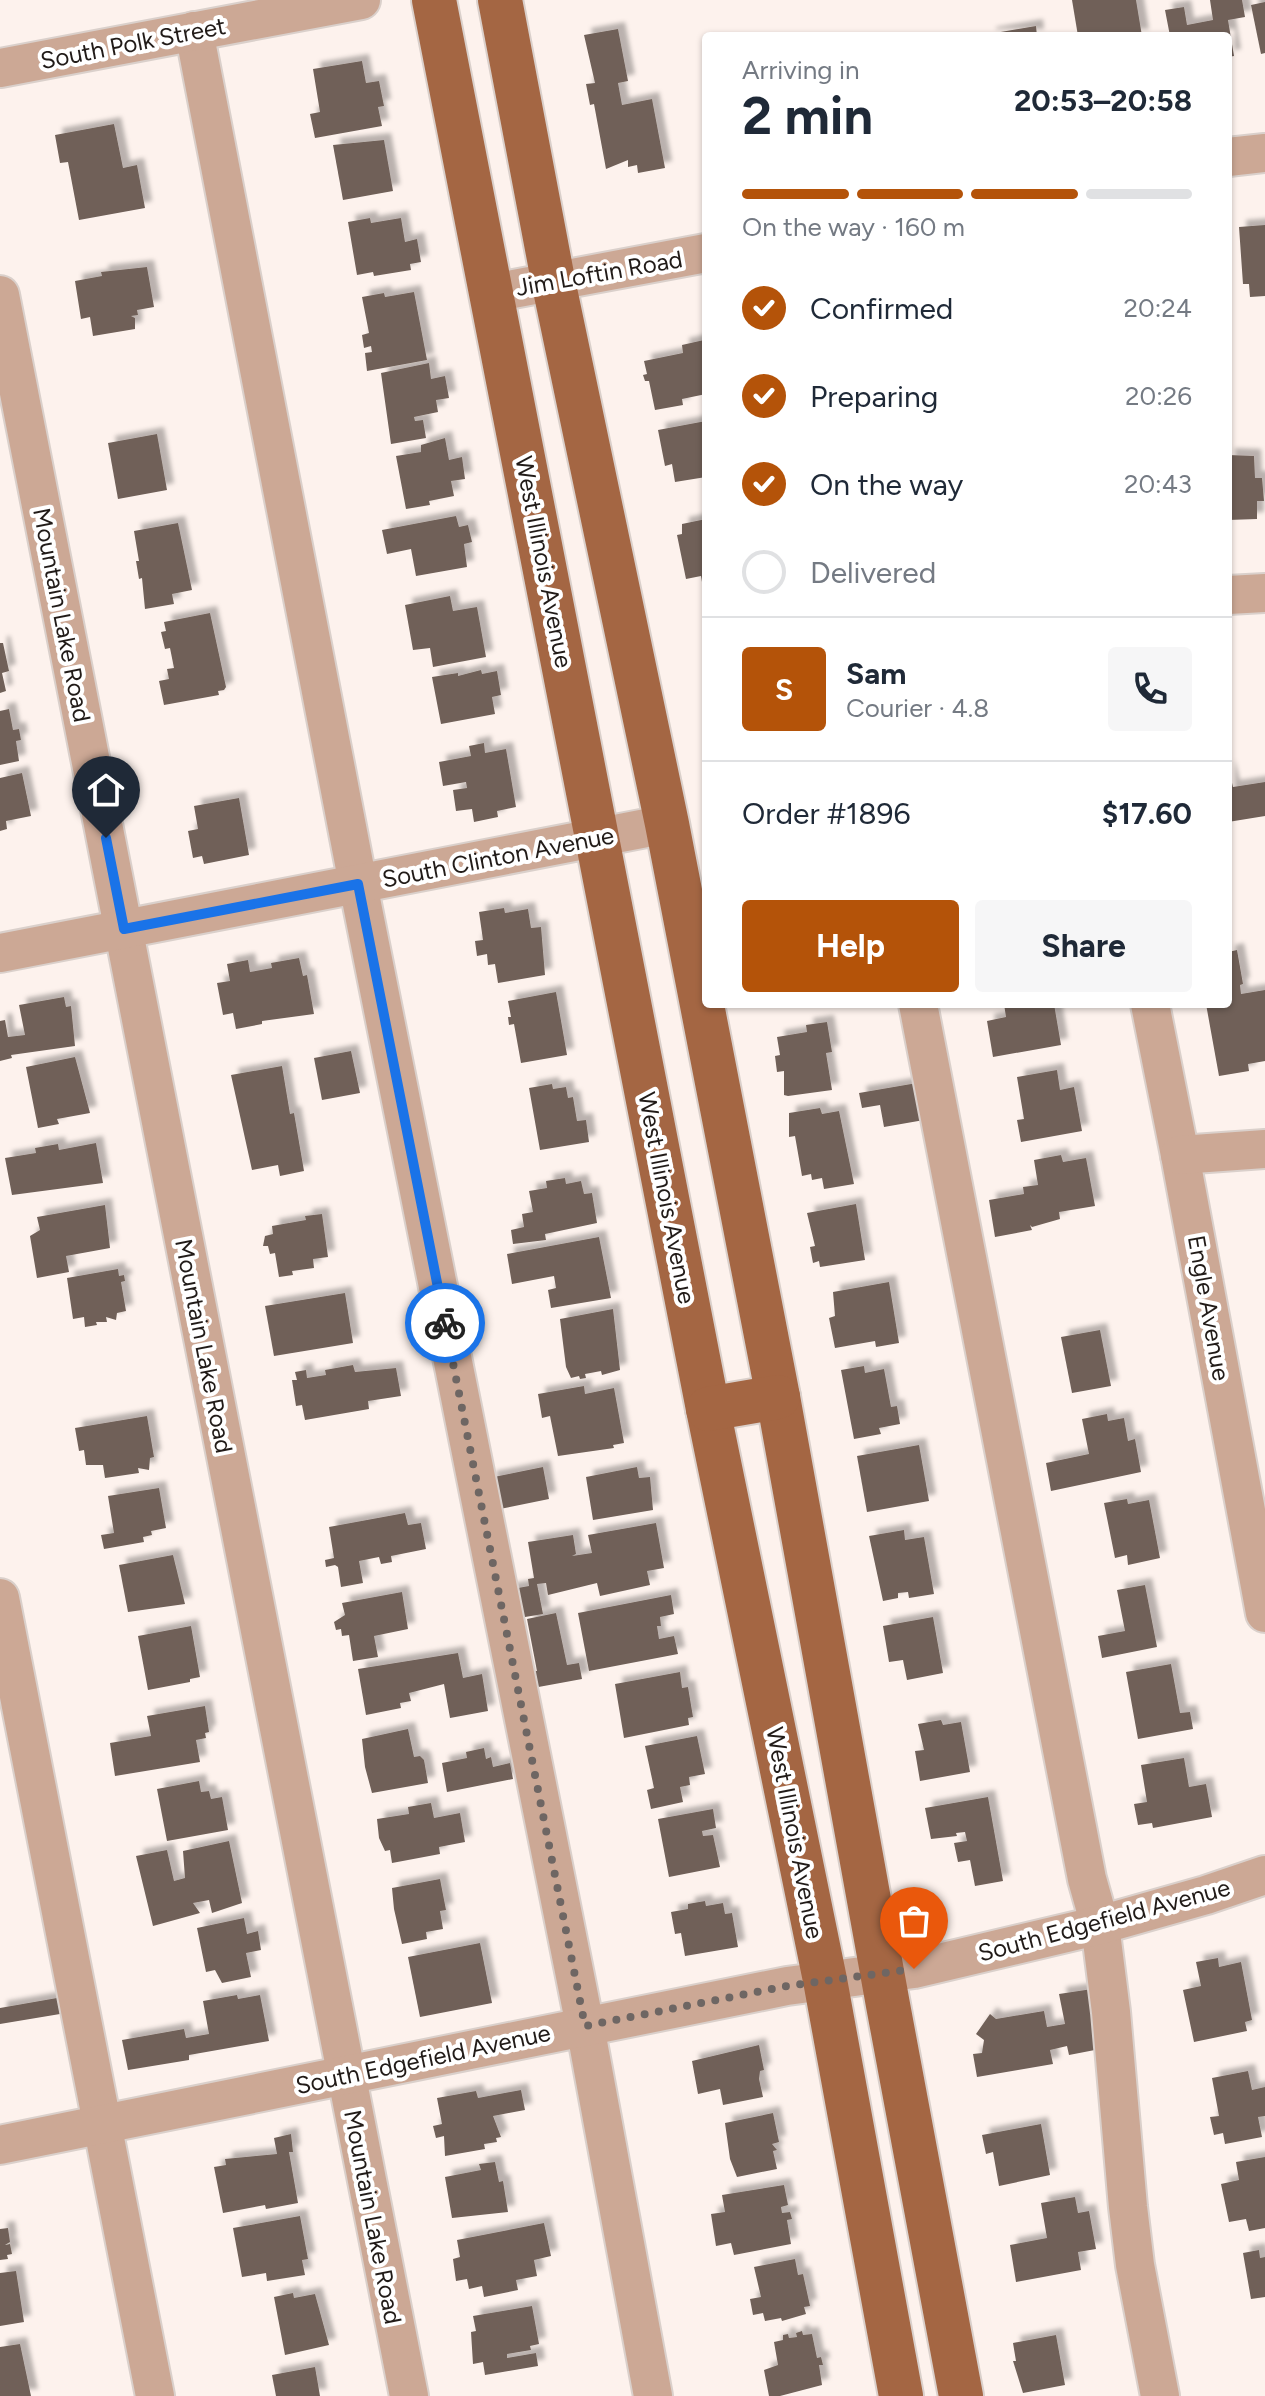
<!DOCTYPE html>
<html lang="en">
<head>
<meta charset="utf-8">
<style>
  body { margin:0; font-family:Figtree,sans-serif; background:#f6f6f7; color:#1f2937; height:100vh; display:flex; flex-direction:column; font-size:30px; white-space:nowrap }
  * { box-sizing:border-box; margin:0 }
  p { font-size:26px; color:#747a83 }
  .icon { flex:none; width:44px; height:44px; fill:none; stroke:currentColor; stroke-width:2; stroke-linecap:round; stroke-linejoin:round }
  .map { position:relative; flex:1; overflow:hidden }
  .details { position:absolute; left:702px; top:32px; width:530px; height:976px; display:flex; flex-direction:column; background:#fff; border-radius:8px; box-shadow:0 2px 6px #0004 }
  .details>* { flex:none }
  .pin { position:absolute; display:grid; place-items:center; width:68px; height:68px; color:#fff; margin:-82px -34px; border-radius:50% 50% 50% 0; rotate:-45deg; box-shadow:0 0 8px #0007 }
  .pin .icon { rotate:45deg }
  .courier { position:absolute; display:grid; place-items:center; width:80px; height:80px; margin:-40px; border:6px solid #1a73e8; border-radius:50%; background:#fff; color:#222; box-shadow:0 2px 10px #0007 }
  .summary em { font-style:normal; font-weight:700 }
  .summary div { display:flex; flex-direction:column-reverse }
  .summary { display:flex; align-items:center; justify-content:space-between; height:136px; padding:0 40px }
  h1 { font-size:52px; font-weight:700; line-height:60px }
  .bar { display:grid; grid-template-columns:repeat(4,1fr); gap:12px 8px; align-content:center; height:96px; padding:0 40px }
  .bar i { height:10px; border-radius:6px; background:#e0e1e3 }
  .bar .selected { background:#b45309 }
  .bar p { grid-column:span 4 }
  .line { display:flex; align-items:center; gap:20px; padding:0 40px; border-top:2px solid #e0e1e3 }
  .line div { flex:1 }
  .round { display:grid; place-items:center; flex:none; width:84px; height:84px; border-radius:8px; background:#f6f6f7 }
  ol { padding:0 40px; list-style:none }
  li { display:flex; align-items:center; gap:24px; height:88px }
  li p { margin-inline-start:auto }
  li .icon { padding:8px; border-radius:50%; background:#b45309; color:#fff; stroke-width:4 }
  li:last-child { color:#747a83 }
  li i { width:44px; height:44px; border:4px solid #e0e1e3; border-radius:50% }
  .action { display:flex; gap:16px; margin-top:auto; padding:16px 40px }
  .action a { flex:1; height:92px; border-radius:8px; background:#b45309; color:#fff; font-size:32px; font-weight:700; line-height:92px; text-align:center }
  .action a+a { background:#f6f6f7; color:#1f2937 }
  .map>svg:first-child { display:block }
  .building { fill:#6f6058; filter:url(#shadow) }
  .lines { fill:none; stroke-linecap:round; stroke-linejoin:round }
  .minor-casing { stroke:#dad0cb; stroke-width:42 }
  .major-casing { stroke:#dad0cb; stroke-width:48 }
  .minor { stroke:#cca895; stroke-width:38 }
  .major { stroke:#a46643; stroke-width:44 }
  .done { stroke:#6e6663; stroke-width:8; stroke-dasharray:0 14.4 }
  .route { stroke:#1a73e8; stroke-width:10 }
  .labels { text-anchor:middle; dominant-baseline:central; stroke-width:8; stroke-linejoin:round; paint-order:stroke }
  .street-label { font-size:24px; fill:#211b18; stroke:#fff }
</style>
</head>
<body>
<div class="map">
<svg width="1265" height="2396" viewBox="0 0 1265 2396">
  <defs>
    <filter id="shadow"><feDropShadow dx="7" dy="-7" stdDeviation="2" flood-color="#0004"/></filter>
  </defs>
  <rect width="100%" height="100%" fill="#fdf2ed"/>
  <g class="building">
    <path d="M1072,0H1136L1142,36H1078Z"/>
    <path d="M1210,0H1242L1245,17L1228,20L1234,56L1228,57V36H1170L1165,10L1184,7L1187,25L1213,20Z"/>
    <path d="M1265,2V53L1261,54L1251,5Z"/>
    <path d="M1036,26L1037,36H989V34Z"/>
    <path d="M618,29L628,81L618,83L622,105L652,99L665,168L638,173L637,165L628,167V160L606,169L594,104L590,105L586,84L595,83L584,35Z"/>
    <path d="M362,61L366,83L379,81L384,106L378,107L382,126L315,138L310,114L320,112L313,69Z"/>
    <path d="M114,124L123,168L137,165L145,208L79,220L68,162L60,163L55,135Z"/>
    <path d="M384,140L393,191L343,200L333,145Z"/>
    <path d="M370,218L371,223L401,218L405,242L417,239L421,262L410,264L411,270L374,276L373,272L357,275L348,222Z"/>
    <path d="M1265,225V296L1250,297L1249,284H1243L1239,227Z"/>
    <path d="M147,267L154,307L137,310L138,315L131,316L135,318V329L93,336L90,317L81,319L75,281L102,276L101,272Z"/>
    <path d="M414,292L427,360L367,371L365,353L372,352L371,346L364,348L362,335L369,333L362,297L384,293L385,297Z"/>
    <path d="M704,340L706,394L682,399L683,405L655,410L649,381H645L643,375L647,374L644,361L683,353L682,345Z"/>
    <path d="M429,363L431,379L445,376L449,398L436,400L438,412L414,417L415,421L423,420L426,438L391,444L381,373Z"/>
    <path d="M706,421V477L675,482L672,464L665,466L658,430Z"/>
    <path d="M157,434L167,490L118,499L108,443Z"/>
    <path d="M445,438L449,460L462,457L465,479L451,481L454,496L429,501L430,505L406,509L396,456L421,452V445Z"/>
    <path d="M1228,455L1254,456L1255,478H1262L1264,501H1257V519L1228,520Z"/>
    <path d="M456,516L459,527L468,525L472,542L464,544L467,567L416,576L411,549L387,554L382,530Z"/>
    <path d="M706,519V587L703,588L701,576L686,579L677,535L682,534V524Z"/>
    <path d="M178,523L192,590L172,594L174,604L145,609L142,578L139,579L136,561H139L134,531Z"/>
    <path d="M450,596L453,611L477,607L486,657L433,667L430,648L413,650L405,605Z"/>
    <path d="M210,613L226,687L224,690L218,691L219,695L164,705L159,681L169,679L167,669L174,668L170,648L165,649L161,632L166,631L164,622Z"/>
    <path d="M0,643H3L9,671L2,673L6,691L0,693Z"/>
    <path d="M481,670L482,674L497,671L501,695L492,697L495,714L441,724L432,677L458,673V676Z"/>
    <path d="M9,709L13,730L19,729L21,740L16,741L19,761L0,765V711Z"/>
    <path d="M484,743L485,753L506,749L516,807L497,811L498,817L474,822L472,809L456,811L453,790L467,788L466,782L443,786L439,762L471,756L469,746Z"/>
    <path d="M1228,766L1233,787L1265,782V816L1228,822Z"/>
    <path d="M22,773L31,816L6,821L7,829L0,831V778Z"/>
    <path d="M239,798L249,855L204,864L202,856L193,858L188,831L198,829L194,806Z"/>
    <path d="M504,908L505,913L528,909L531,928L541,927L545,975L498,983L495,964L488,965L487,954L477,956L475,941L483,940L479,912Z"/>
    <path d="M1237,950L1243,984L1240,985L1241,994L1265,990V1061L1248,1064L1249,1071L1219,1076L1206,1004H1228V952Z"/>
    <path d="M299,958L303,976L307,975L314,1014L262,1021V1024L236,1029L233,1013L223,1015L217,983L230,981L227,964L248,960L250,972L272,968L271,963Z"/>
    <path d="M556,992L567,1055L521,1063L514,1024L509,1025L508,1017H511L508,1001Z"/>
    <path d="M64,997L66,1007L71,1006L75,1046L11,1055L12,1058L0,1061V1021L5,1020L8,1037L25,1035L19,1005Z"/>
    <path d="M1004,1004H1054L1061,1045L993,1057L987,1021L1006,1017Z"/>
    <path d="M827,1022L832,1052L826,1053L832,1090L788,1096L784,1095V1071L777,1072L775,1056L780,1055L777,1037L807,1032L806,1025Z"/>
    <path d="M351,1051L360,1093L322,1100L314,1058Z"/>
    <path d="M75,1057L90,1113L57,1119L59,1124L38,1128L26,1067Z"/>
    <path d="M282,1066L290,1114L294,1113L304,1171L280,1176L278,1165L252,1170L231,1075Z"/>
    <path d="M1057,1070L1060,1090L1074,1087L1082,1131L1021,1142L1017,1120L1024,1119L1017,1077Z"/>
    <path d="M917,1083L924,1120L884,1127L880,1105L862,1108L859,1093Z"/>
    <path d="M552,1084L553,1089L566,1087L568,1098L573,1097L577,1121L586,1120L589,1142L540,1150L529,1088Z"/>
    <path d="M820,1108L822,1114L839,1111L854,1184L824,1189L822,1178L812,1180L811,1174L802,1176L795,1136L789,1137V1113Z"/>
    <path d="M96,1143L103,1183L12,1195L5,1158L36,1153L35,1148L58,1144L59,1150Z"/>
    <path d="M1061,1155L1063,1162L1086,1158L1095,1206L1059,1212L1060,1219L1032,1227L1030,1225L1032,1230L995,1237L989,1200L1024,1194L1023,1187L1038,1185L1034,1160Z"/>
    <path d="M565,1178L566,1184L581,1181L584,1194L592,1193L597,1223L545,1234L546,1240L513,1244L511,1230L524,1227L522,1214L533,1212L529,1191L547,1188L546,1181Z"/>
    <path d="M856,1204L865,1260L820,1267L819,1261L813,1263L810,1247L815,1246L807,1213Z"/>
    <path d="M105,1205L110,1248L66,1256L69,1272L37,1278L30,1236L40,1230L37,1217Z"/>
    <path d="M322,1214L328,1257L313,1259L314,1268L292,1271L293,1275L279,1277L275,1253L270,1254L268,1246H263L265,1236L273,1234L272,1226L306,1220L305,1216Z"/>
    <path d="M599,1237L611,1298L551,1308L548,1290L556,1288L554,1276L512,1284L507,1254Z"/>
    <path d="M118,1269L119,1276L124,1275L125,1281L121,1282L126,1311L117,1313L116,1320L106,1317L107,1322H96L97,1325L85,1327L84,1317L73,1319L67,1278Z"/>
    <path d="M889,1282L899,1343L876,1347L875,1341L835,1348L829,1318L835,1316L833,1292Z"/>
    <path d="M345,1293L353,1343L274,1356L265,1306Z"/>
    <path d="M613,1309L620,1370L602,1375L601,1371L585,1374L586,1378L580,1379L579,1376L571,1378L566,1367L560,1319Z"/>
    <path d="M1100,1330L1111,1386L1072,1393L1061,1337Z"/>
    <path d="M353,1365L355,1372L396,1368L401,1396L368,1401L369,1409L305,1420L302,1405L296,1406L292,1380H297L295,1372L306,1370L307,1378L326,1375L325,1370Z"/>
    <path d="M864,1366L865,1373L884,1369L891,1407L897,1406L900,1424L879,1428L881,1434L854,1439L841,1370Z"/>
    <path d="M584,1386L585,1394L614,1388L624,1443L613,1445L614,1448L558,1456L550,1416L542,1418L538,1394Z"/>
    <path d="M1107,1414L1108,1421L1124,1418L1128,1441L1135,1439L1141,1472L1051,1491L1046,1463L1089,1454L1082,1419Z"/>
    <path d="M147,1416L154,1457L150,1458L149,1470L138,1468L139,1473L105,1478L103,1465H86L84,1450L79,1451L75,1428Z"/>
    <path d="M919,1445L929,1501L867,1512L857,1456Z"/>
    <path d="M543,1467L549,1499L495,1510L489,1478Z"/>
    <path d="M637,1467L639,1478L650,1477L653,1510L593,1520L586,1477Z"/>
    <path d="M159,1488L166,1528L151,1531L152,1535L143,1537L144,1542L104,1549L101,1535L114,1533L108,1496Z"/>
    <path d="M1127,1499L1128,1504L1149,1500L1160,1558L1128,1565L1127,1555L1115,1558L1104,1503Z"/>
    <path d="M405,1513L408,1525L421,1523L426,1549L391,1556L392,1562L381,1564L379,1557L359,1561L363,1583L341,1587L338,1567L335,1565L326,1567L325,1560L334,1558L329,1527Z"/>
    <path d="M656,1523L664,1568L647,1571L650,1585L600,1596L597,1583L548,1595L546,1583L537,1584L543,1614L513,1619L507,1590L529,1586L528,1579L534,1578L528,1542L573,1535L576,1554L572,1556L592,1553L588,1535Z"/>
    <path d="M904,1530L905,1540L924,1537L934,1594L909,1598L908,1592L898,1593V1598L883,1601L869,1536Z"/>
    <path d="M173,1555L185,1604L128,1612L119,1565Z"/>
    <path d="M1145,1585L1157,1647L1102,1658L1098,1636L1125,1631L1117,1590Z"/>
    <path d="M402,1592L408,1629L374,1636L378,1657L353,1661L349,1635L342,1636L341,1629L336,1630L334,1622L345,1615L342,1603Z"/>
    <path d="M671,1595L674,1614L660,1617L661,1626H657L659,1639L674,1636L678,1654L589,1671L578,1613Z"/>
    <path d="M556,1613L567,1665L579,1663L582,1679L533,1688L530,1671H537L527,1619Z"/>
    <path d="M933,1617L943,1673L907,1680L903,1660L889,1662L883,1626Z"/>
    <path d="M191,1626L200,1677L190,1679V1682L148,1690L138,1636Z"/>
    <path d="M458,1653L463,1678L482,1674L488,1711L450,1718L444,1684L409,1693L411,1701L400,1703L401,1708L366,1715L358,1669Z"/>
    <path d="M1171,1664L1180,1713L1190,1712L1193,1729L1138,1739L1126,1672Z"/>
    <path d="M680,1672L682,1688L688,1687L693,1717L688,1718L689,1725L624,1738L615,1684Z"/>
    <path d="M205,1706L209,1732L205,1733L206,1738L196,1740L200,1762L115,1776L110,1743L151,1736L147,1716Z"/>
    <path d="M941,1720L943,1725L961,1722L970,1772L920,1781L915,1751L924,1750L918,1724Z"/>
    <path d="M408,1729L414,1757L420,1756L424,1760L428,1783L372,1793L365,1767L362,1739Z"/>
    <path d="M697,1736L705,1774L689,1777L690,1785L680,1787L683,1802L651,1809L647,1790L654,1788L645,1746Z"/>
    <path d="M484,1748L486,1759L491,1757L493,1767L510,1763L513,1779L447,1792L442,1763L467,1758L466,1752Z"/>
    <path d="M1184,1758L1189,1787L1206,1784L1212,1817L1153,1828L1152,1823L1138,1825L1134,1804L1147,1802L1141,1765Z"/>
    <path d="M199,1781L201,1792L209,1791L211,1799L222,1797L228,1830L167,1841L157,1789Z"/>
    <path d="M988,1797L1003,1881L975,1886L970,1860L958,1862L954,1843L967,1841L965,1832L956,1833L957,1836L931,1839L925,1808Z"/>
    <path d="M431,1803L434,1818L460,1813L465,1842L439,1847L440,1854L392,1863L390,1850L385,1851L379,1838L377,1819L409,1814L408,1807Z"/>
    <path d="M713,1809L716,1828L702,1831L703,1836L713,1835L720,1867L669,1877L658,1819Z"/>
    <path d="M229,1841L242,1903L212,1913L209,1900L193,1903L200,1913L153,1926L136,1856L167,1850L174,1881L185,1878L183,1851Z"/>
    <path d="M440,1879L446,1910L440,1911L443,1929L426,1932L427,1939L402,1944L394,1909L392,1888Z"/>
    <path d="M705,1901L706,1906L723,1903L725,1914L732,1913L738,1947L685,1956L681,1933L675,1934L671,1912L688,1909V1904Z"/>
    <path d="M244,1918L247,1934L258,1931L261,1950L246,1953L251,1977L222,1983L215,1970L206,1972L197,1928Z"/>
    <path d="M480,1943L492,2003L420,2017L408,1957Z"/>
    <path d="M1218,1958L1219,1967L1241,1962L1252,2020L1245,2022L1247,2031L1194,2042L1183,1990L1201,1986L1196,1962Z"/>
    <path d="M1092,1989L1100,2049L1069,2055L1067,2046L1050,2050L1053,2064L977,2077L973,2054L982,2053L984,2040L976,2034L990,2014L996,2019L1044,2011L1047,2027L1065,2024L1059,1994Z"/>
    <path d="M237,1995L238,1999L260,1995L269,2041L189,2055V2060L128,2070L122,2040L184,2029L186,2038L209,2034L203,2001Z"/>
    <path d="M57,1998L60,2014L0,2024V2008Z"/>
    <path d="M759,2045L764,2070L760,2071L759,2079L763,2097L723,2105L720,2089L698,2094L692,2061Z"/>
    <path d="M1248,2071L1252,2090L1265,2087V2116L1258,2117L1262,2137L1225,2144L1223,2133L1214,2135L1210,2117L1219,2116L1212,2078Z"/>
    <path d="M521,2090L525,2110L493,2116L501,2137L496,2138L497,2142L484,2144L485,2149L445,2156L444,2136L436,2138L433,2126L442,2124L437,2098L476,2091L478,2098Z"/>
    <path d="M773,2113L779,2142L772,2144L777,2150L773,2151L777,2169L737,2177L730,2159L725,2123Z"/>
    <path d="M1041,2124L1050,2175L999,2186L993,2152L986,2154L982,2135Z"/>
    <path d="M291,2134L293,2152H289L298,2203L266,2209L265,2205L223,2213L214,2167L226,2165L225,2159L277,2154L274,2138Z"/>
    <path d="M1265,2157V2228L1249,2231L1246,2219L1229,2222L1221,2184L1239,2180L1236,2162Z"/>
    <path d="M495,2162L499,2182L503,2181L508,2212L452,2218L445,2177L481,2170L479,2164Z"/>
    <path d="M784,2185L788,2205L781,2207L782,2213L790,2212L792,2219L787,2220L791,2244L734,2255L731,2243L716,2246L711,2214L725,2212L722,2195Z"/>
    <path d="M1075,2197L1078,2213L1089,2211L1096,2249L1078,2252L1081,2270L1016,2282L1010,2245L1047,2238L1041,2203Z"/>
    <path d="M300,2216L308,2259L302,2260L305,2275L267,2281L266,2273L242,2277L233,2228Z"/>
    <path d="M544,2223L551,2256L534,2260L537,2276L516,2280L518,2290L484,2297L482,2286L469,2289L467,2279L456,2281L453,2259L460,2257L457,2240Z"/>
    <path d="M8,2228L10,2242L5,2245L10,2244L12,2254L7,2255L8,2259L0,2260V2229Z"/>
    <path d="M1259,2250L1260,2258L1265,2257V2297L1251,2299L1243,2253Z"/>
    <path d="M795,2259L798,2275L803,2274L810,2306L804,2307L806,2314L782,2321L781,2318L765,2321L763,2313L753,2315L750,2299L761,2297L754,2267Z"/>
    <path d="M16,2271L24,2322L0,2326V2273Z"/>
    <path d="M293,2293L294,2298L315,2294L329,2345L285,2355L274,2297Z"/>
    <path d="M532,2306L539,2344L530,2346L531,2350L507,2354V2358L536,2353L538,2366L485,2375L483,2362L473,2364L471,2332L476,2331L473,2316Z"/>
    <path d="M802,2331L803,2335L812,2334L817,2358L821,2357L823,2365H819L822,2385L780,2396H769L764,2370L778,2365L774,2342L783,2340V2335L788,2334L789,2338L797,2337L796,2333Z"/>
    <path d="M1056,2335L1065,2385L1023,2393L1013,2361H1016L1013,2343Z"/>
    <path d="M20,2344L31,2396H0V2347Z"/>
    <path d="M315,2367L320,2396H276L272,2375Z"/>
  </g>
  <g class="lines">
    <g class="minor-casing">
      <g id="minor">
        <path d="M194,31L358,884L585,2026L653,2396"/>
        <path d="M0,68L361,0"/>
        <path d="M1228,157L1265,153"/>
        <path d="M492,293L706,253"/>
        <path d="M0,295L409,2396"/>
        <path d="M1228,595L1265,593"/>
        <path d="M0,953L667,824"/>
        <path d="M918,1004L1087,1879L1100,1925L1111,2012L1128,2207L1135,2265L1160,2396"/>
        <path d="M1150,1004L1180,1155L1265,1613"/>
        <path d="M1180,1155L1265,1149"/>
        <path d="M0,1598L155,2396"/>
        <path d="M0,2145L787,1986L914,1969L1100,1925L1206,1895L1265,1875"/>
      </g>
    </g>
    <g class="major-casing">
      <g id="major">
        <path d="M434,0L708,1409L825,1980L901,2396"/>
        <path d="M500,0L553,280L667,824L778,1397L888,2005L961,2396"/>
        <path d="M708,1409L778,1397"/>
      </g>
    </g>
    <use href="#minor" class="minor"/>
    <use href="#major" class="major"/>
  </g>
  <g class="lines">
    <path class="done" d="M445,1323L585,2026L787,1986L914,1969"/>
    <path class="route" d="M106,838L124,929L358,884L445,1323"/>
  </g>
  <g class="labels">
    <g class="street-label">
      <text transform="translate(133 43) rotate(-11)">South Polk Street</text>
      <text transform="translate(599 273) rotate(-10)">Jim Loftin Road</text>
      <text transform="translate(544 562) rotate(79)">West Illinois Avenue</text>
      <text transform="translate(62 615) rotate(79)">Mountain Lake Road</text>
      <text transform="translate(498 857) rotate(-11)">South Clinton Avenue</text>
      <text transform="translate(667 1198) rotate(79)">West Illinois Avenue</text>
      <text transform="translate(1209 1308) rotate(80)">Engle Avenue</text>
      <text transform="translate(204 1346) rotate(79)">Mountain Lake Road</text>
      <text transform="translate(795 1833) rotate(79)">West Illinois Avenue</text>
      <text transform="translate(1104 1920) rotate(-15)">South Edgefield Avenue</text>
      <text transform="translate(423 2059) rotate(-12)">South Edgefield Avenue</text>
      <text transform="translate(373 2217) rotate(79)">Mountain Lake Road</text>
    </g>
  </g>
</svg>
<div class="pin" style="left:914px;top:1969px;background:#ea580c"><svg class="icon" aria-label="bag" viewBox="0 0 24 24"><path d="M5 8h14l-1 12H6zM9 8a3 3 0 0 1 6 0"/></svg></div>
<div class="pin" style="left:106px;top:838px;background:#1f2937"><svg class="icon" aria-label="home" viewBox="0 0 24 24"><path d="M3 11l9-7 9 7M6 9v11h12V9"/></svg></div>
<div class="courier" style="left:445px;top:1323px"><svg class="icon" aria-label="bike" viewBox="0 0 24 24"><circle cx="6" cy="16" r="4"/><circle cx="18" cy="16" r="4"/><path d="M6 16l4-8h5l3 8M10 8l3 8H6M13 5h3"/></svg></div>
<section class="details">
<div class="summary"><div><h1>2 min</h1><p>Arriving in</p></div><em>20:53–20:58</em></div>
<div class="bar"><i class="selected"></i><i class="selected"></i><i class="selected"></i><i></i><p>On the way · 160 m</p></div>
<ol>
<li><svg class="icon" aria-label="check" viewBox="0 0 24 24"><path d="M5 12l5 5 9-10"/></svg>Confirmed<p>20:24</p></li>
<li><svg class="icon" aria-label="check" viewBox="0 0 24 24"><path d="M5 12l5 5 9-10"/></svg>Preparing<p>20:26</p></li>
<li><svg class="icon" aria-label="check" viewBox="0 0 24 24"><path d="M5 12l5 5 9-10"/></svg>On the way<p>20:43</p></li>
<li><i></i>Delivered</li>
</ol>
<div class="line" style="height:144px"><b class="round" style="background:#b45309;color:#fff">S</b><div><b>Sam</b><p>Courier · 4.8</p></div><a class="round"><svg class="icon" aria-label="phone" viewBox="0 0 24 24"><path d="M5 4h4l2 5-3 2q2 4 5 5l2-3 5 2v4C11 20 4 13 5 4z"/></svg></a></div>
<div class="line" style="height:104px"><div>Order #1896</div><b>$17.60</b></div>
<div class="action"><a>Help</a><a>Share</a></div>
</section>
</div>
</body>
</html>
